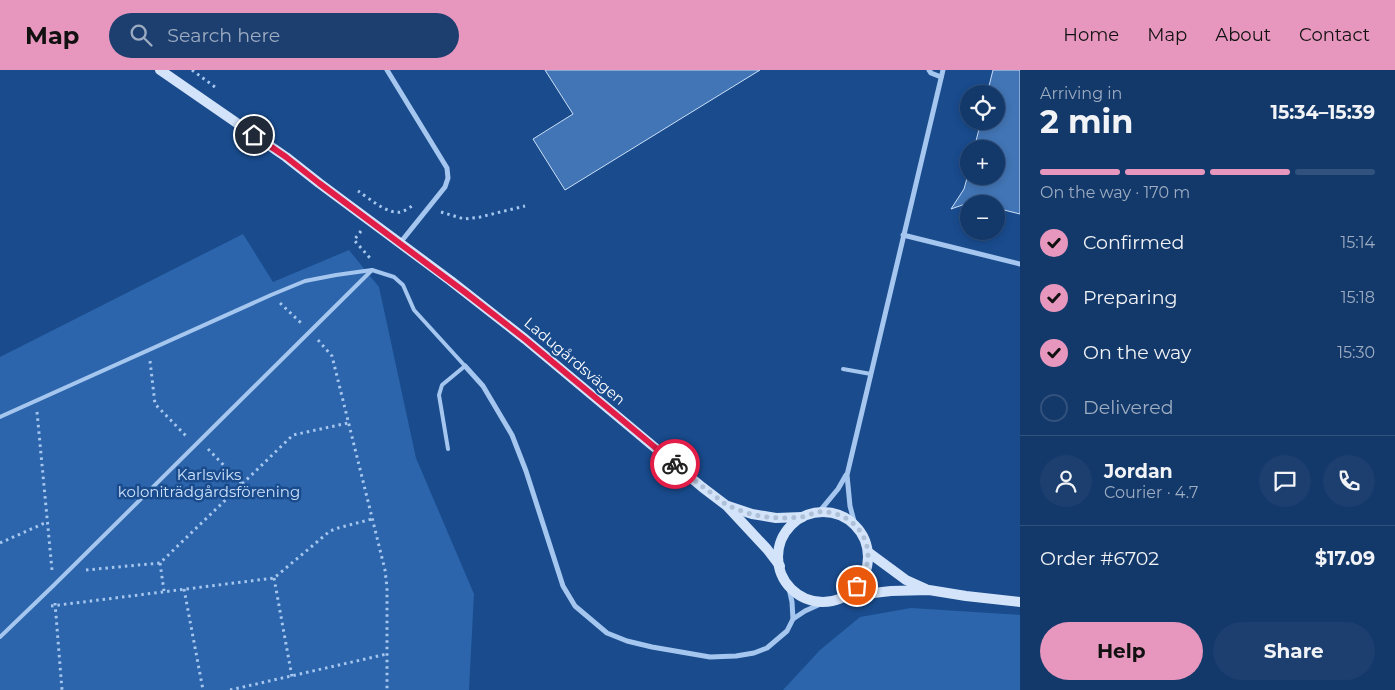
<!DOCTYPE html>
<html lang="en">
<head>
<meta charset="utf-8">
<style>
  body { margin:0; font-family:Montserrat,sans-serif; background:#1c3f70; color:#f1f3f6; height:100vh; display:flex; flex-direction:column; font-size:19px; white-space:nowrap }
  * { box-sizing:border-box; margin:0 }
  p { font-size:16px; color:#9dacc1 }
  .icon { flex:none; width:28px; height:28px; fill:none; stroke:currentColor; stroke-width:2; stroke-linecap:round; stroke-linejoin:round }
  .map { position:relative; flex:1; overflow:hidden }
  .drawer { display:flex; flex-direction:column; background:#13386a; width:375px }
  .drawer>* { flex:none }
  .controls { position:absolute; left:960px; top:15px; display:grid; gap:10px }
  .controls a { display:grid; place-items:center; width:45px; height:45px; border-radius:50%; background:#13386a; box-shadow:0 2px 8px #0003,0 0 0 1px #32527e; font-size:25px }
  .pin { position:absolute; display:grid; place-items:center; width:42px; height:42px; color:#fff; margin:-21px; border:2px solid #fff; border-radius:50%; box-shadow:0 1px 5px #0007 }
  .courier { position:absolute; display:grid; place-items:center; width:50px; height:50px; margin:-25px; border:4px solid #e11d48; border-radius:50%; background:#fff; color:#222; box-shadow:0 1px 6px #0007 }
  .summary em { font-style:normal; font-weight:700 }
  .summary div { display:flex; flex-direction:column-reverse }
  .summary { display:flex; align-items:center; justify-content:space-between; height:85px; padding:0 20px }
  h1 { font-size:32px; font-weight:700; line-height:38px }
  .bar { display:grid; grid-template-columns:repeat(4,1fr); gap:8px 5px; align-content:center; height:60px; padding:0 20px }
  .bar i { height:6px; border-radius:4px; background:#32527e }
  .bar .current { background:#e797bd }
  .bar p { grid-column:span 4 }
  .line { display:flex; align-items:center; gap:12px; padding:0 20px; border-top:1px solid #32527e }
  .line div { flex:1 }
  .round { display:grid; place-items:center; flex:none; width:52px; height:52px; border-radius:26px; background:#1c3f70 }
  ol { padding:0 20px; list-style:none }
  li { display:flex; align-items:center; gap:15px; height:55px }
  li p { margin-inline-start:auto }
  li .icon { padding:5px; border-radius:50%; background:#e797bd; color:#111; stroke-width:4 }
  li:last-child { color:#9dacc1 }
  li i { width:28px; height:28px; border:2px solid #32527e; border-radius:50% }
  .button { display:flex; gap:10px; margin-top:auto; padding:10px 20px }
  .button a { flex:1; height:58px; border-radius:30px; background:#e797bd; color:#111; font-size:20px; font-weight:700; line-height:58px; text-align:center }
  .button a+a { background:#1c3f70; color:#f1f3f6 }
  header { display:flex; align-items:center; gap:30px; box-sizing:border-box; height:70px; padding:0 25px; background:#e797bd; color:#111 }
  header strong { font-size:24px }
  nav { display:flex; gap:28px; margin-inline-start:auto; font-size:18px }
  .search { width:350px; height:45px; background:#1c3f70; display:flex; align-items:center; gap:12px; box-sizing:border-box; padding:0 18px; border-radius:28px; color:#9dacc1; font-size:19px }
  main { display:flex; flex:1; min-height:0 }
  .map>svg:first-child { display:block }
  .green { fill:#2c65ab }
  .building { fill:#4275b5; stroke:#cbe0fa }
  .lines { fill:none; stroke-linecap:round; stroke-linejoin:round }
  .path { stroke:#a5c6ee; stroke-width:3; stroke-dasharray:2.5 4; stroke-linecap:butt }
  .lane { stroke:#a5c6ee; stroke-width:4 }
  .street { stroke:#a5c6ee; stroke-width:5 }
  .secondary { stroke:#d2e3fa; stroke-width:10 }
  .done { stroke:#aec0d7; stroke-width:5; stroke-dasharray:0 9 }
  .route { stroke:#e11d48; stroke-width:6 }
  .labels { text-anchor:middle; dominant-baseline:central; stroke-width:5; stroke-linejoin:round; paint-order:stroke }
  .street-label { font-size:15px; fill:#fff; stroke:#194b8d }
  .park-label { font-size:15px; fill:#cbe0fa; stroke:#194b8d }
</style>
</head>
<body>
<header>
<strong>Map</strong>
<div class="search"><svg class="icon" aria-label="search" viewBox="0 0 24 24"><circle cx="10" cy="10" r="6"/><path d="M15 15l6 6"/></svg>Search here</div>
<nav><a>Home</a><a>Map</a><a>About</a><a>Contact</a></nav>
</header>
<main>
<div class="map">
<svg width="1020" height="620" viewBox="0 0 1020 620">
  <rect width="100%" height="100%" fill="#194b8d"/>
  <g class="green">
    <path d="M243,164L273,212L349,180L379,217L416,388L474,524L469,620H0V287Z"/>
    <path d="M911,538L1020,545V620H783L820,580L860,547Z"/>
  </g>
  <g class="building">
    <path d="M545,0H760L565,120L533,69L573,44Z"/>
    <path d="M993,0H1020V144L996,138V134H977L971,132L951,139L964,119L969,101V106H996V79H974L981,51H996V24H987Z"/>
  </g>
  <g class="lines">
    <g class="path">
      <path d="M192,0L215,17"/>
      <path d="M358,121C369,128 388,145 401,142C405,141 409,138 412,136"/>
      <path d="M441,142L464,149L480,147L525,136"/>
      <path d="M361,161L354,170L370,188"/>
      <path d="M280,233L301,253"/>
      <path d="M318,270L332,286L385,500L387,518V620"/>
      <path d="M150,291L155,334L188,368"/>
      <path d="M37,342L52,500"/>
      <path d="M208,379L242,414"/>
      <path d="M0,473L47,452"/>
      <path d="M160,493L164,521"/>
      <path d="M86,500L160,493L293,365L348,353"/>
      <path d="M274,508L292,607"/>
      <path d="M184,519L203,620"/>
      <path d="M55,533L62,620"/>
      <path d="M51,536L274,508L330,461L338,458L372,449"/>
      <path d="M230,620L387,584"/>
    </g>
    <g class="lane">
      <path d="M843,299L871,304"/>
      <path d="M0,347L271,225L305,211L336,205L372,200L394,207L403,215L414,240L465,296L442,315L439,325L448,379"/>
      <path d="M0,567L53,516L372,200"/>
    </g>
    <g class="street">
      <path d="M387,0L447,98L448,108L445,117L400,173"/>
      <path d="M929,0L931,3L941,7"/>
      <path d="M903,165L1020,194"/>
      <path d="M465,296L483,316L512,365L526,401L563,516L575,536L607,563L627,571L652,577L710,587L736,586L754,583L767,578L787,561L793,549L805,541L827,531"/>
      <path d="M819,442L838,419L846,405"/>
      <path d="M855,455L850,436L847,405L943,0"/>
      <path d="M788,514L792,532L793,549"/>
    </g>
    <g class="secondary">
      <path d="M160,0L286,87L319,113L451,211L525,269L702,417L727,436L767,479L780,496"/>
      <path d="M728,436L752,444L776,448L802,447"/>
      <circle cx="823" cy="487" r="45"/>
      <path d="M868,482L906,510L926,519"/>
      <path d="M847,526L891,521L929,520L966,526L1020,532"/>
    </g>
  </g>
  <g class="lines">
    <path class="done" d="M675,394C688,405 700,415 714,425C719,429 724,434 729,436C736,439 744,442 751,444C766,448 784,449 800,447C806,447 812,443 818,442C839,440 860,453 866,473C871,488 866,503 857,516"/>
    <path class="route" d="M254,65L286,87L319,113L466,223L525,269L675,394"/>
  </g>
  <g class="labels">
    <g class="street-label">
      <text transform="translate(575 291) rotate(40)">Ladugårdsvägen</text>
    </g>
    <g class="park-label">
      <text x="209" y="404">Karlsviks<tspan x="209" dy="17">koloniträdgårdsförening</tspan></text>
    </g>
  </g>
</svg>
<div class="controls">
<a><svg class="icon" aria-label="locate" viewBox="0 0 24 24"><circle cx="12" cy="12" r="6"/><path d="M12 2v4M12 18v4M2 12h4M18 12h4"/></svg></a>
<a>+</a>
<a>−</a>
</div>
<div class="pin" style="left:857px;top:516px;background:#ea580c"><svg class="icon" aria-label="bag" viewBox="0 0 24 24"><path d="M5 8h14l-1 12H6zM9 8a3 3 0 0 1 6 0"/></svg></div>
<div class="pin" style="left:254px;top:65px;background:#1f2937"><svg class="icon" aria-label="home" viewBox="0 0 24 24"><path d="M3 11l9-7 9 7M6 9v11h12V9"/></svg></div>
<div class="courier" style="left:675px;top:394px"><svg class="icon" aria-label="bike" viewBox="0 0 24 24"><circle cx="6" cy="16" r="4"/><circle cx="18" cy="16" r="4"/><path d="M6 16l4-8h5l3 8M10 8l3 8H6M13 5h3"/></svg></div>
</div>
<section class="drawer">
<div class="summary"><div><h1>2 min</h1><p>Arriving in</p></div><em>15:34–15:39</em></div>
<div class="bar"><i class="current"></i><i class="current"></i><i class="current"></i><i></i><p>On the way · 170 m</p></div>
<ol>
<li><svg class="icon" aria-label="check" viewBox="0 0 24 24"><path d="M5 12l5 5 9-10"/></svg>Confirmed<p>15:14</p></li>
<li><svg class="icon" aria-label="check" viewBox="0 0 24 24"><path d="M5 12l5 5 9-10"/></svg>Preparing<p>15:18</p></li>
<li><svg class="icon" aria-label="check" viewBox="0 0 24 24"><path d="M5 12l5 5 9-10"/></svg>On the way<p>15:30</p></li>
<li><i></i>Delivered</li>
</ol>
<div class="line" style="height:90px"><a class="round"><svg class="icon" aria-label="person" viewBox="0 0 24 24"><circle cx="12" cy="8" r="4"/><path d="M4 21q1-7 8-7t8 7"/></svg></a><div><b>Jordan</b><p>Courier · 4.7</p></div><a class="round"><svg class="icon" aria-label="chat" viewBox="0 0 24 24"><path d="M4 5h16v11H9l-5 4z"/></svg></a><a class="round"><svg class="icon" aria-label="phone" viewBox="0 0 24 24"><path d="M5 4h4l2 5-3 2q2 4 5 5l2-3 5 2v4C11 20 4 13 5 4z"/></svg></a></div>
<div class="line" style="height:65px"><div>Order #6702</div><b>$17.09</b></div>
<div class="button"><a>Help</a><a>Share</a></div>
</section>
</main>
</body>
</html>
